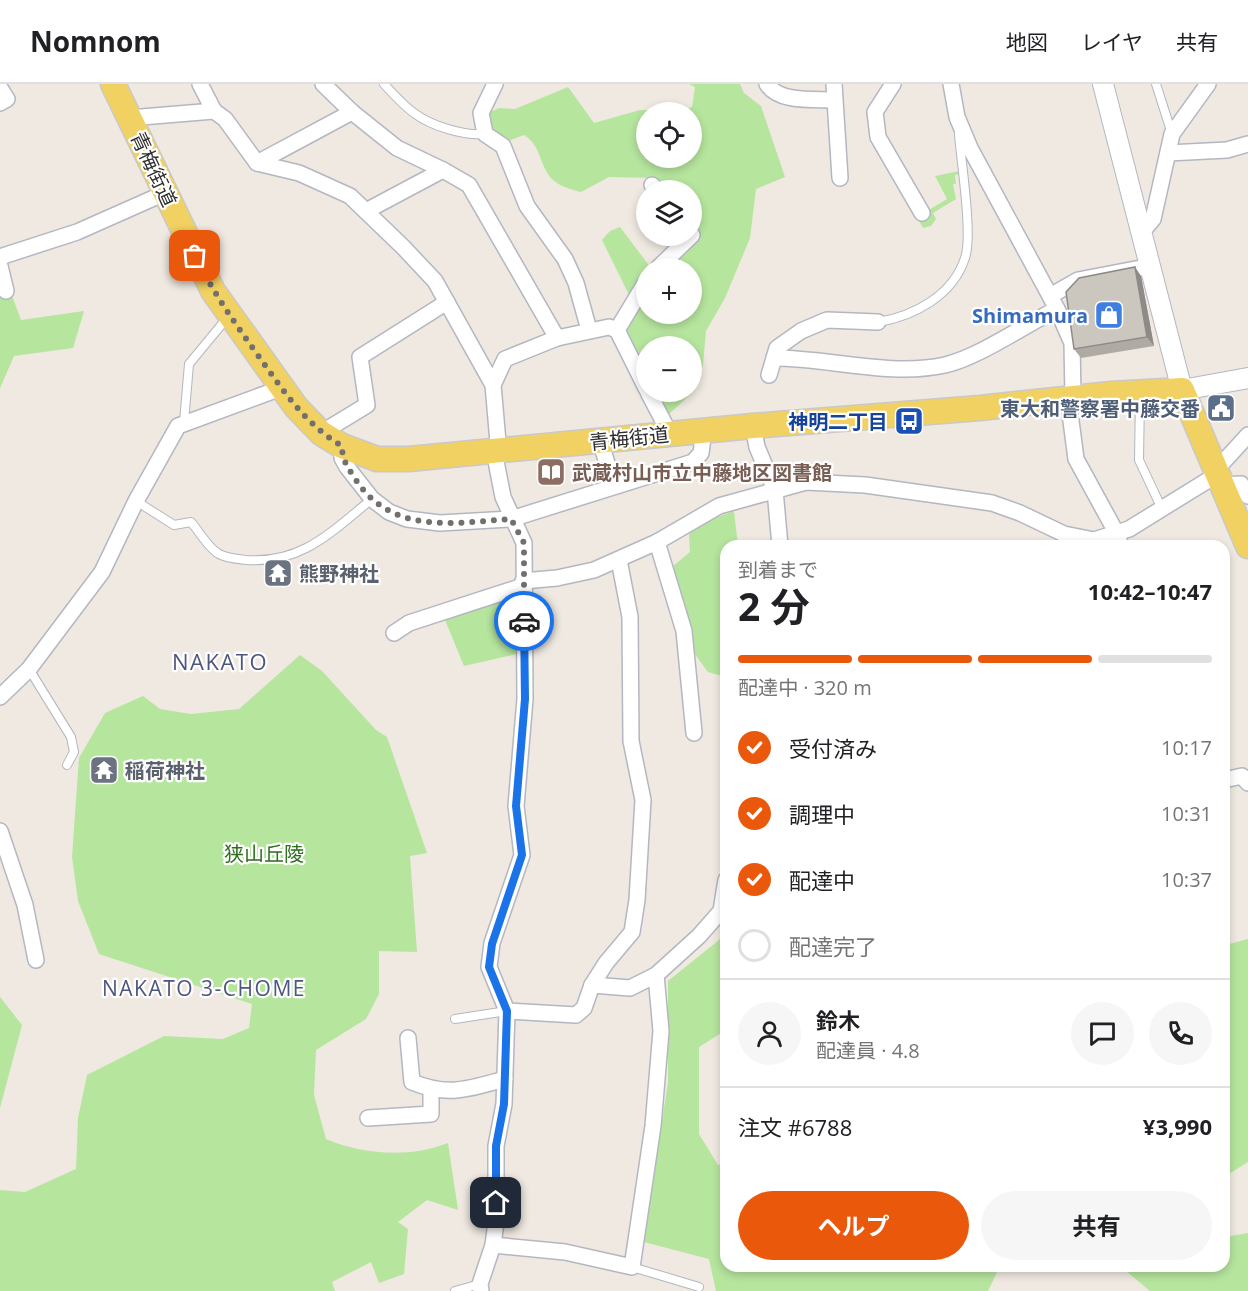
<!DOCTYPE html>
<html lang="ja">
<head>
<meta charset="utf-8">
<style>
  body { margin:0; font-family:"Open Sans","Noto Sans JP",sans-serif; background:#f6f6f6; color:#202124; height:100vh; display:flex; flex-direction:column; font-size:22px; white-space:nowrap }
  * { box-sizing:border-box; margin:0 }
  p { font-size:20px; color:#757577 }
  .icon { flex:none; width:33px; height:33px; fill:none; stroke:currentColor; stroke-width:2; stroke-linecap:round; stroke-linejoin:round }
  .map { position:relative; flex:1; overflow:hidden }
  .drawer { position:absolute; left:720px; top:456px; width:510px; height:732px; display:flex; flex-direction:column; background:#fff; border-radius:18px; box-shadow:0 3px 9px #0003 }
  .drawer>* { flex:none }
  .buttons { position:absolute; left:636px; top:18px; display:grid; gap:12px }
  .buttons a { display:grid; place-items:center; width:66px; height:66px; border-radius:50%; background:#fff; box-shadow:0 3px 9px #0003; font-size:30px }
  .pin { position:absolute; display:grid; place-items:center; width:51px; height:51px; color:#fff; margin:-26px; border-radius:12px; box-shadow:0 3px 9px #0006 }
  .courier { position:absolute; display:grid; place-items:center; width:60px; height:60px; margin:-30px; border:4px solid #1a73e8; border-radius:50%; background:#fff; color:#222; box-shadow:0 2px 8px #0007 }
  .overview em { font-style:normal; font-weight:700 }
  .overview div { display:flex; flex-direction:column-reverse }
  .overview { display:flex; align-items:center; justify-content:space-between; height:102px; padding:0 18px }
  h1 { font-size:39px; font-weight:700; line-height:45px }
  .bar { display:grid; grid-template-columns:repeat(4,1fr); gap:9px 6px; align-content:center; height:72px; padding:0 18px }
  .bar i { height:8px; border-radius:4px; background:#e0e0e0 }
  .bar .selected { background:#ea580c }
  .bar p { grid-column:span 4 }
  .line { display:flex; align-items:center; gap:15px; padding:0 18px; border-top:2px solid #e0e0e0 }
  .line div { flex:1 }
  .round { display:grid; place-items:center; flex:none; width:63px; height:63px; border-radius:32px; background:#f6f6f6 }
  ol { padding:0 18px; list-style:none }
  li { display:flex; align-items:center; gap:18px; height:66px }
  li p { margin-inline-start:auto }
  li .icon { padding:6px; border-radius:50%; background:#ea580c; color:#fff; stroke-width:4 }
  li:last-child { color:#757577 }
  li i { width:33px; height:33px; border:3px solid #e0e0e0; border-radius:50% }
  .action { display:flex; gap:12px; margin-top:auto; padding:12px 18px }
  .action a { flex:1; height:69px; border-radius:36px; background:#ea580c; color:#fff; font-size:24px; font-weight:700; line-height:69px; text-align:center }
  .action a+a { background:#f6f6f6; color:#202124 }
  header { display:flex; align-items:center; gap:36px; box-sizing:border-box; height:84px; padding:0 30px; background:#fff; border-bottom:2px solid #e0e0e0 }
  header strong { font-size:28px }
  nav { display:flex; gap:33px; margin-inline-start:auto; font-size:21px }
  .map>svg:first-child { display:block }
  .green { fill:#b6e59e; fill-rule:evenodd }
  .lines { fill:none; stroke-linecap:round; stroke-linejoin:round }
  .service-casing { stroke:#b4b7c1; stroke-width:10 }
  .minor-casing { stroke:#b4b7c1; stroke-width:18 }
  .tertiary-casing { stroke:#b4b7c1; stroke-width:22 }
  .primary-casing { stroke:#c9c9c9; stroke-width:27 }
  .service { stroke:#fff; stroke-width:8 }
  .minor { stroke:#fff; stroke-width:15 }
  .tertiary { stroke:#fff; stroke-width:20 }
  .primary { stroke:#f2d163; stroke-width:24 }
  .wall { fill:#afaba4 }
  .shaded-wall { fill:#8e8b86 }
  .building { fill:#cbc7bf; stroke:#8e8b86; stroke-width:1.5 }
  .done { stroke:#726f6d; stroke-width:6; stroke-dasharray:0 10.8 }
  .route { stroke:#1a73e8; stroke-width:8 }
  .labels { text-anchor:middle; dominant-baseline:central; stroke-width:4.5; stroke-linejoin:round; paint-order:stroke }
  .street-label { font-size:20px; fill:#2e2e2e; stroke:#fff }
  .shop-label { font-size:20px; font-weight:bold; fill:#366cbe; stroke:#fff; text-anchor:end }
  .service-label { font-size:20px; font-weight:bold; fill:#4e5e75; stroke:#fff; text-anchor:end }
  .transit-label { font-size:20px; font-weight:bold; fill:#164399; stroke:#fff; text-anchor:end }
  .education-label { font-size:20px; font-weight:bold; fill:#785e54; stroke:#fff; text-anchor:start }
  .worship-label { font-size:20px; font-weight:bold; fill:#5b616d; stroke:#fff; text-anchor:start }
  .park-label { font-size:20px; fill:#2c6e1b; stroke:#fff }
  .neighbourhood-label { font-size:21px; letter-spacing:1.5px; fill:#4d5680; stroke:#fff }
  .quarter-label { font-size:22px; letter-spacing:1.5px; fill:#4d5680; stroke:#fff }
</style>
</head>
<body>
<header>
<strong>Nomnom</strong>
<nav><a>地図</a><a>レイヤ</a><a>共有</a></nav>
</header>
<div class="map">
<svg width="1248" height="1207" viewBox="0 0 1248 1207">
  <rect width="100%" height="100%" fill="#efe9e1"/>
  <g class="green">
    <path d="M689,0H740L744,9L761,22L785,93L756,105L750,154L725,214L706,247L703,281L693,308L668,331L656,308H692V262H646V287L625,243L636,225L602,156L610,147L620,143L651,184H646V230H692V184H666L697,151L692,143V106H665L655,94L609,93L581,108C572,106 558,102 551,94C539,80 541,61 524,51L508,57L491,44L488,29L499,24L515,25L568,3L594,39L640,26L681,27L692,23L695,3ZM646,28H692V74H646Z"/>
    <path d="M959,87L960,90L955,91L956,100H953L956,115L933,129L936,135L931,142L923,144L917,133L947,115L935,92Z"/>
    <path d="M0,179L21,236L84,227L73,264L14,272L0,304Z"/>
    <path d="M734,427L738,462H726V593L708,588L694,569L690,538L672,483L690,468L689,450L701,439Z"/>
    <path d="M520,511L521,569L464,582L443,531Z"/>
    <path d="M300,571L322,587L376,646L387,653L427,769L410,772L417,868L379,867V910L366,935L316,966L314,1011L326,1055C364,1071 410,1074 448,1059L458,1126L427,1116L398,1138L408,1145L404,1190L379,1199L371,1178L332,1198L335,1207H0V1106L25,1108L76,1085L78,1034L87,991L164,952L223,955L249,944L252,920L99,870L78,817L72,773L79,674L105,629L143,612L160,625L191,630L239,625Z"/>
    <path d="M726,846V946L699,963V1050L718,1081L726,1078V1182H1000L988,1207H716L709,1175L644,1158L668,998V897L719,856Z"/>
    <path d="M1224,846L1229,860L1248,855V1078L1224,1093Z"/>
    <path d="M0,913L22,941L0,1024Z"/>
    <path d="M1248,1149V1207H1150L1120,1182H1224V1153Z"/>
  </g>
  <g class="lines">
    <g class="service-casing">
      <g id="service">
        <path d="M384,0C393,10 403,21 414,29C431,42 464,52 485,50"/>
        <path d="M1156,0L1172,50"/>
        <path d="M878,238C915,232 953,211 965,174C973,151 961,78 959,50"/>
        <path d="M1140,312L1139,376L1162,425"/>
        <path d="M184,338L189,280L227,234"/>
        <path d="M136,417L174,441L191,438C199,447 208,464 219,470C226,474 237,475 246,476C302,480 331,448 372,415"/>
        <path d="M29,585L71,653L74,668L67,681"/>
        <path d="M455,935L507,927"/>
        <path d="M632,1183L699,1203"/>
        <path d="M455,1207L480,1200"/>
      </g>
    </g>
    <g class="minor-casing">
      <g id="minor">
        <path d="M200,0L214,27L225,35L257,79L299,89L350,112L403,163L435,197L493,301"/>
        <path d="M323,0L352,28L397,64L443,86L469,101L557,254"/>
        <path d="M495,0L481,29L485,50L503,62L527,122L565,175L576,199L589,246"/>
        <path d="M767,0C779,19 814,15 834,16"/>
        <path d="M834,0L840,94"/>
        <path d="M893,0L875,28L878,53L922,129"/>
        <path d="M951,0L957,33L970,64L1057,225L1072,259L1073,314"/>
        <path d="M0,4L7,15L0,19"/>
        <path d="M129,34L214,27"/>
        <path d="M1168,69L1227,66L1248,60"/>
        <path d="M257,79L352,28"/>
        <path d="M652,101L657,106"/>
        <path d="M366,127L443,86"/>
        <path d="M1143,147L1153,135L1172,50L1208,0"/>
        <path d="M0,173L77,148L165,109"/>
        <path d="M0,182L6,207"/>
        <path d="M658,184L692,151"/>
        <path d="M1050,212L1078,196L1151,182"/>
        <path d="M617,246L646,198"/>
        <path d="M774,274C830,274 890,293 945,281C979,273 1025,241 1057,225"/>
        <path d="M769,291L777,264L801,247L827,236L878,238"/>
        <path d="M648,308L670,350"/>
        <path d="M1068,314L1076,375L1117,450L1121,462"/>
        <path d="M753,342L757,363L775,406L780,462"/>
        <path d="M321,349L367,321L360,273L447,218"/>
        <path d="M600,357L614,401"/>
        <path d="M342,362V374L347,383L372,415L389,428L407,435L440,439L511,435L693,378L701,369L704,346"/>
        <path d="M1216,386L1248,351"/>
        <path d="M1222,401L1241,400L1248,412"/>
        <path d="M657,458L684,547L694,649"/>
        <path d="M523,497L557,494L594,486L657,458L719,422L806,398L865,401L992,419L1020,429L1064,450L1094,456L1129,445L1218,390"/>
        <path d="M394,549L409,539L523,502"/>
        <path d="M0,613L29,585L102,488L136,417L178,342L281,304"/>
        <path d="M1224,696L1242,692L1248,699"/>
        <path d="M0,747L25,821L36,876"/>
        <path d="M592,901L630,904L656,891L699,852L721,827L726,796"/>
        <path d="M507,927L576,931L584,924L592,901L606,879L632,848L637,816L643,716L631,657L630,533L619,476"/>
        <path d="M408,954L412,998C449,1013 468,1005 505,995"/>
        <path d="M368,1034L431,1030V1006"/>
        <path d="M493,1161L565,1168L632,1183L653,1042L661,947L656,891"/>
        <path d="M481,1207L480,1200L493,1161L496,1138V1062L504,1020L507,927L489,883L492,859L522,771L516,722L525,615L524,459L503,413L494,367L498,358L493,301L505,275L557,254L609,243L617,246L646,304"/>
      </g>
    </g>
    <g class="tertiary-casing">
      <path id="tertiary" d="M1103,0L1182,306L1248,294"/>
    </g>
    <g class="primary-casing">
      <path id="primary" d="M113,0L213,207L296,323L321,349L342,362L377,375H409L753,342L980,324L1111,310L1182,306L1248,462"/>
    </g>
    <use href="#service" class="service"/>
    <use href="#minor" class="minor"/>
    <use href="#tertiary" class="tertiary"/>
    <use href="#primary" class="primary"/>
  </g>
  <path class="wall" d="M1141,192L1154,262L1081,274L1074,265Z"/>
  <path class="shaded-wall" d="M1135,183L1141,192L1154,262L1147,253Z"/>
  <path class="building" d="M1135,183L1147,253L1074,265L1066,208L1079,194Z"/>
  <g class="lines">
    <path class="done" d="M195,172C213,208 234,238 257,270C282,305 305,340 342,362C342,376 348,384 356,396C392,451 454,439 511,435L524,459V537"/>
    <path class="route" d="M496,1119V1062L504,1020L507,927L489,883L492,860L522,771L516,722L525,615L524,537"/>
  </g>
  <defs>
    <g id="shop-square" transform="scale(1.5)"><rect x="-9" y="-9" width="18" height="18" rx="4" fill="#3f7fe0" stroke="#fff"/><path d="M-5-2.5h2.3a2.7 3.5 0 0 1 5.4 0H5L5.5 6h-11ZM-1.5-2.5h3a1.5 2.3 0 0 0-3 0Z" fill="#fff"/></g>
    <g id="civic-square" transform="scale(1.5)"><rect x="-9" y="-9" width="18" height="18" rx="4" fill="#5c6f8a" stroke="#fff"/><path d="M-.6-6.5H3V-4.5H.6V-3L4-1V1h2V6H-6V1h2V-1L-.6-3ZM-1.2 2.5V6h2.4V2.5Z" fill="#fff"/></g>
    <g id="bus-square" transform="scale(1.5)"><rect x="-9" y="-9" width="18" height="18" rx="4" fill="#1a4fb4" stroke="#fff"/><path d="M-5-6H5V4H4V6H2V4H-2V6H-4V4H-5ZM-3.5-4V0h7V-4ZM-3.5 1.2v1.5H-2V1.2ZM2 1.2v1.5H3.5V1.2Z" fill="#fff"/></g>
    <g id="library-square" transform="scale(1.5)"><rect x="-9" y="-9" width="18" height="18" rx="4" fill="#8d6e63" stroke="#fff"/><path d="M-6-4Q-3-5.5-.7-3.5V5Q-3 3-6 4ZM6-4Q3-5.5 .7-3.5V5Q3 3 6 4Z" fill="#fff"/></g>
    <g id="temple-square" transform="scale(1.5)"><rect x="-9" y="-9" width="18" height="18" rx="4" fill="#6b7280" stroke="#fff"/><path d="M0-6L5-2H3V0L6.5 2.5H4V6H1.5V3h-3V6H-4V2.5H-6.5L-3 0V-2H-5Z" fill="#fff"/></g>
  </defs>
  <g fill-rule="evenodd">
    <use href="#shop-square" x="1109" y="231"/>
    <use href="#civic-square" x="1221" y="324"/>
    <use href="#bus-square" x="909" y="337"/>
    <use href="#library-square" x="551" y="388"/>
    <use href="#temple-square" x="278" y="489"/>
    <use href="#temple-square" x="104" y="686"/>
  </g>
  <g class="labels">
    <g class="street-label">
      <text transform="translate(154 85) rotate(65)">青梅街道</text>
      <text transform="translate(629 354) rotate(-6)">青梅街道</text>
    </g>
    <g class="shop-label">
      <text x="1088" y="231">Shimamura</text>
    </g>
    <g class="service-label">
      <text x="1200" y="324">東大和警察署中藤交番</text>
    </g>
    <g class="transit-label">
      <text x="888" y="337">神明二丁目</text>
    </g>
    <g class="education-label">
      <text x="572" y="388">武蔵村山市立中藤地区図書館</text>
    </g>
    <g class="worship-label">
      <text x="299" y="489">熊野神社</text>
      <text x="125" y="686">稲荷神社</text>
    </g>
    <g class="park-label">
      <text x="264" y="769">狭山丘陵</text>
    </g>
    <g class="neighbourhood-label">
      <text x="204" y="904">NAKATO 3-CHOME</text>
    </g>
    <g class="quarter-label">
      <text x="220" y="577">NAKATO</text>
    </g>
  </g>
</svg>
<div class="buttons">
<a><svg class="icon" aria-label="locate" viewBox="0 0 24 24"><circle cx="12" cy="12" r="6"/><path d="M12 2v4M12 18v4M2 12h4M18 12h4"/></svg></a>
<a><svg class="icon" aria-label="layers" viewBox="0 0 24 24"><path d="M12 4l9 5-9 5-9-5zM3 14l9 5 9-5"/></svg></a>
<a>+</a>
<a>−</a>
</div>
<div class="pin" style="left:195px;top:172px;background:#ea580c"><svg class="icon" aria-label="bag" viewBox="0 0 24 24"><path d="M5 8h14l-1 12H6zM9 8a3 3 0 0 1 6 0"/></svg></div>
<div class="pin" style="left:496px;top:1119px;background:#1f2937"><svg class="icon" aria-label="home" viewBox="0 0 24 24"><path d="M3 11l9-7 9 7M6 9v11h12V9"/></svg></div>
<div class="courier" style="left:524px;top:537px"><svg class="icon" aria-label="car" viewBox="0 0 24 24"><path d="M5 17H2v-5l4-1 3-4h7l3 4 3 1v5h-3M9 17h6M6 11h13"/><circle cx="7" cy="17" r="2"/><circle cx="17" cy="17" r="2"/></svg></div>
<section class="drawer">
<div class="overview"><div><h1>2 分</h1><p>到着まで</p></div><em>10:42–10:47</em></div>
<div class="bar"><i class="selected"></i><i class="selected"></i><i class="selected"></i><i></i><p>配達中 · 320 m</p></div>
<ol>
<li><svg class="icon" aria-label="check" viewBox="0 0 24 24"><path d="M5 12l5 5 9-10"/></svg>受付済み<p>10:17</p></li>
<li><svg class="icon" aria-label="check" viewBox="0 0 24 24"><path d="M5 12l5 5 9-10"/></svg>調理中<p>10:31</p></li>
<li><svg class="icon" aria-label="check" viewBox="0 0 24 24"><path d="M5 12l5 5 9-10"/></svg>配達中<p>10:37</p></li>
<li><i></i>配達完了</li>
</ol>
<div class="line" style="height:108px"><a class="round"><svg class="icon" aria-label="person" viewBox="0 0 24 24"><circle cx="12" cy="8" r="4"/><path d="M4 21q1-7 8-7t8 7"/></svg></a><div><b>鈴木</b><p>配達員 · 4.8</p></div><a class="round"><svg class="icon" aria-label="chat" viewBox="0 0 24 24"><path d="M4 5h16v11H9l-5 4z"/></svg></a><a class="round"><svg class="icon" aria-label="phone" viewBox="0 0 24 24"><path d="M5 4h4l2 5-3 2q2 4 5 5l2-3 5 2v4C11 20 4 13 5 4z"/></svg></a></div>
<div class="line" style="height:78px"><div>注文 #6788</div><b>¥3,990</b></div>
<div class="action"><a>ヘルプ</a><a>共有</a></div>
</section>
</div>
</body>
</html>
